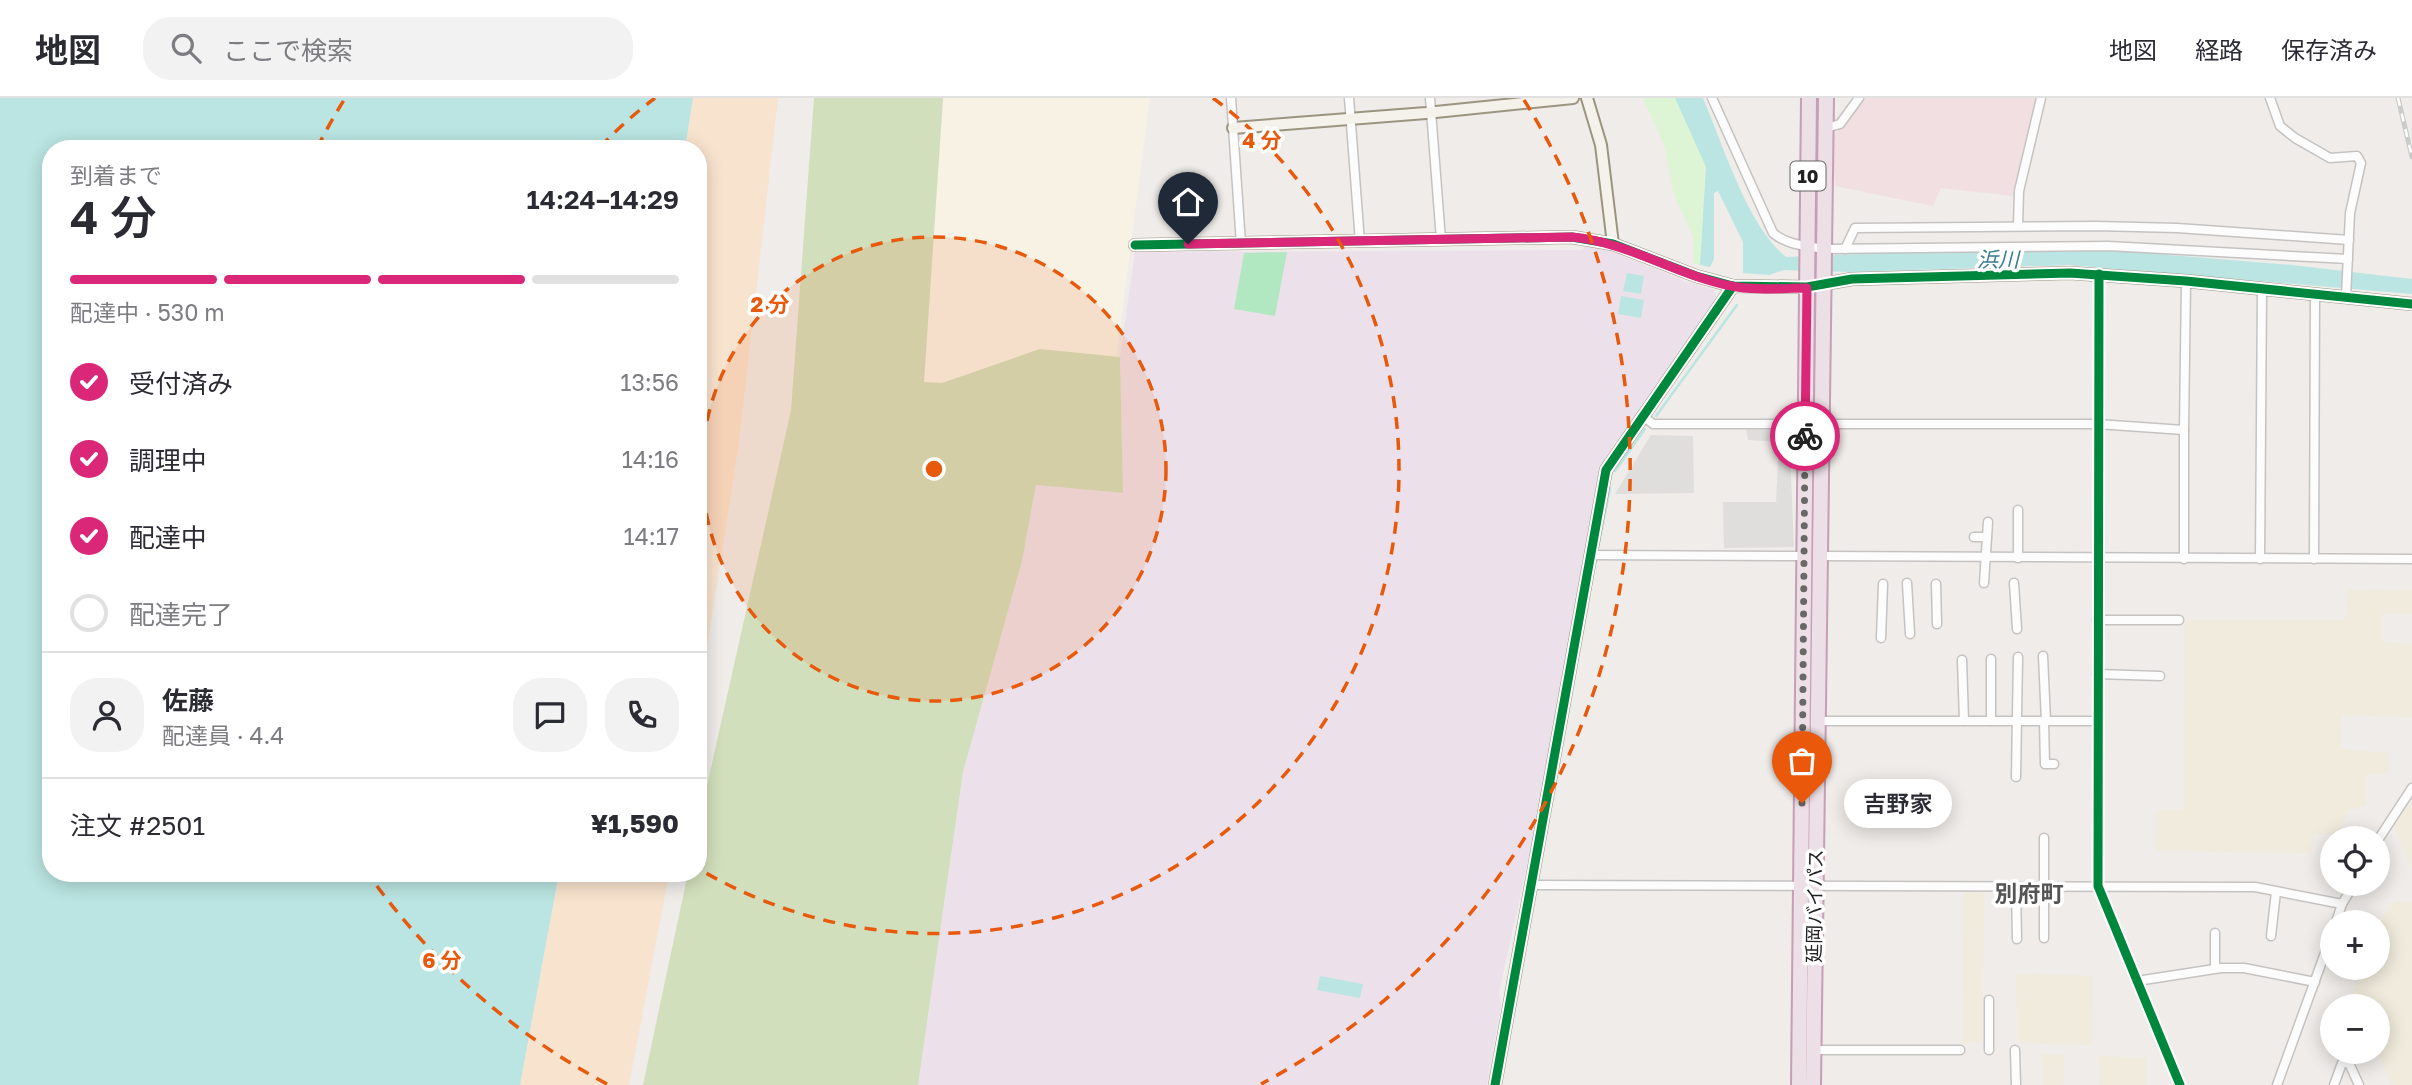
<!DOCTYPE html>
<html lang="ja">
<head>
<meta charset="utf-8">
<style>
  body { margin:0; font-family:"Golos Text","Noto Sans JP",sans-serif; background:#f2f2f3; color:#2b2b33; height:100vh; display:flex; flex-direction:column; font-size:26px; white-space:nowrap }
  * { box-sizing:border-box; margin:0 }
  p { font-size:23px; color:#7c7c81 }
  .icon { flex:none; width:38px; height:38px; fill:none; stroke:currentColor; stroke-width:2; stroke-linecap:round; stroke-linejoin:round }
  .map { position:relative; flex:1; overflow:hidden }
  .drawer { position:absolute; left:42px; top:42px; width:665px; height:742px; display:flex; flex-direction:column; background:#fff; border-radius:28px; box-shadow:0 4px 18px #0003 }
  .drawer>* { flex:none }
  .buttons { position:absolute; left:2320px; top:728px; display:grid; gap:14px }
  .buttons a { display:grid; place-items:center; width:70px; height:70px; border-radius:50%; background:#fff; box-shadow:0 4px 18px #0003; font-size:35px }
  .pin { position:absolute; display:grid; place-items:center; width:60px; height:60px; color:#fff; margin:-72px -30px; border-radius:50% 50% 50% 0; rotate:-45deg; box-shadow:0 0 7px #0007 }
  .pin .icon { rotate:45deg }
  .courier { position:absolute; display:grid; place-items:center; width:70px; height:70px; margin:-35px; border:5px solid #db2777; border-radius:50%; background:#fff; color:#222; box-shadow:0 2px 9px #0007 }
  .bubble { position:absolute; height:49px; border-radius:24px; background:#fff; box-shadow:0 4px 18px #0003; font-size:23px; font-weight:600; line-height:49px; text-align:center }
  .summary em { font-style:normal; font-weight:600 }
  .summary div { display:flex; flex-direction:column-reverse }
  .summary { display:flex; align-items:center; justify-content:space-between; height:119px; padding:0 28px }
  h1 { font-size:46px; font-weight:600; line-height:52px }
  .bar { display:grid; grid-template-columns:repeat(4,1fr); gap:10px 7px; align-content:center; height:84px; padding:0 28px }
  .bar i { height:9px; border-radius:5px; background:#e1e1e2 }
  .bar .selected { background:#db2777 }
  .bar p { grid-column:span 4 }
  .line { display:flex; align-items:center; gap:18px; padding:0 28px; border-top:2px solid #e1e1e2 }
  .line div { flex:1 }
  .round { display:grid; place-items:center; flex:none; width:74px; height:74px; border-radius:28px; background:#f2f2f3 }
  ol { padding:0 28px; list-style:none }
  li { display:flex; align-items:center; gap:21px; height:77px }
  li p { margin-inline-start:auto }
  li .icon { padding:7px; border-radius:50%; background:#db2777; color:#fff; stroke-width:4 }
  li:last-child { color:#7c7c81 }
  li i { width:38px; height:38px; border:4px solid #e1e1e2; border-radius:50% }
  header { display:flex; align-items:center; gap:42px; box-sizing:border-box; height:98px; padding:0 35px; background:#fff; border-bottom:2px solid #e1e1e2 }
  header strong { font-size:33px }
  nav { display:flex; gap:38px; margin-inline-start:auto; font-size:24px }
  .search { width:490px; height:63px; background:#f2f2f3; display:flex; align-items:center; gap:18px; box-sizing:border-box; padding:0 24px; border-radius:28px; color:#7c7c81; font-size:26px }
  .map>svg:first-child { display:block }
  .commercial { fill:#f1dfe2 }
  .industrial { fill:#ece1ea }
  .education { fill:#f8f2e5 }
  .farmland { fill:#f0ebdc }
  .forest { fill:#d2dfbc }
  .sand { fill:#f8e3ce }
  .park { fill:#ddf5d4 }
  .pitch { fill:#b2e8c1 }
  .parking { fill:#dfdedd }
  .water { fill:#bae5e2 }
  .lines { fill:none; stroke-linecap:round; stroke-linejoin:round }
  .stream { stroke:#bae5e2; stroke-width:2.5 }
  .street-casing { stroke:#c5c3c2; stroke-width:11 }
  .secondary-casing { stroke:#9b957f; stroke-width:14 }
  .highway-casing { stroke:#c69eb5; stroke-width:18 }
  .street { stroke:#fdfcfc; stroke-width:8 }
  .secondary { stroke:#f5f2ec; stroke-width:10 }
  .highway { stroke:#ecdfe5; stroke-width:14 }
  .rail-casing { stroke:#cbcbca; stroke-width:5 }
  .rail { stroke:#fff; stroke-width:2.5; stroke-dasharray:8; stroke-linecap:butt }
  .cycleway-casing { stroke:#fff; stroke-width:13 }
  .cycleway { stroke:#00873e; stroke-width:9 }
  .done { stroke:#696867; stroke-width:7; stroke-dasharray:0 12.6 }
  .route { stroke:#db2777; stroke-width:9 }
  .ring { fill:none; stroke:#e8590c; stroke-width:3.5; stroke-dasharray:12 9 }
  .labels { text-anchor:middle; dominant-baseline:central; stroke-width:7; stroke-linejoin:round; paint-order:stroke }
  .shield { fill:#fff; stroke:#646464; stroke-width:2 }
  .shield-label { font-size:18px; font-weight:bold; fill:#212121 }
  .street-label { font-size:19px; fill:#212121; stroke:#fff }
  .water-label { font-size:21px; font-style:italic; fill:#387c8e; stroke:#fff }
  .quarter-label { font-size:23px; font-weight:bold; fill:#545454; stroke:#fff }
  .centre { fill:#e8590c; stroke:#fff; stroke-width:3.5 }
  .ring-label { font-size:21px; text-anchor:middle; font-weight:bold; fill:#e8590c; stroke:#fff; stroke-width:7; stroke-linejoin:round; paint-order:stroke }
</style>
</head>
<body>
<header>
<strong>地図</strong>
<div class="search"><svg class="icon" aria-label="search" viewBox="0 0 24 24"><circle cx="10" cy="10" r="6"/><path d="M15 15l6 6"/></svg>ここで検索</div>
<nav><a>地図</a><a>経路</a><a>保存済み</a></nav>
</header>
<div class="map">
<svg width="2412" height="987" viewBox="0 0 2412 987">
  <rect width="100%" height="100%" fill="#efece9"/>
  <path class="commercial" d="M1861,0H2037L2013,98L1941,90L1933,108L1835,88L1832,41Z"/>
  <path class="industrial" d="M1584,147L1611,153L1687,184L1714,192L1718,203L1607,357L1602,368L1541,705L1499,894L1501,907L1487,987H918L963,674L1022,463L1036,387L1123,395L1120,259L1135,154L1583,152Z"/>
  <path class="education" d="M943,0H1150L1116,261L1040,251L942,285L924,284Z"/>
  <g class="farmland">
    <path d="M2412,491V517L2382,515L2383,544L2412,546V619L2342,617L2340,651L2387,655L2389,675L2366,677V707L2348,712L2339,737L2314,736L2310,755L2156,753L2157,712L2184,711L2185,522H2345L2349,492Z"/>
    <path d="M2409,706L2412,711V770L2393,728Z"/>
    <path d="M1964,794L1984,795L1982,945H1962Z"/>
    <path d="M2412,803V987H2392L2377,954L2378,908H2358L2352,895L2362,870H2378V832L2389,805Z"/>
    <path d="M2016,875L2093,878L2092,947L2018,945Z"/>
    <path d="M2064,956L2063,987H2042L2041,957Z"/>
    <path d="M2098,958L2146,960V987H2099Z"/>
  </g>
  <path class="forest" d="M814,0H943L924,284L942,285L1040,251L1120,259L1123,395L1036,387L1022,463L963,674L918,987H643L688,775H698V728L791,312Z"/>
  <g class="sand">
    <path d="M693,0H778L739,345L698,607V51H685Z"/>
    <path d="M559,775H669L629,987H520Z"/>
  </g>
  <path class="park" d="M1643,0H1676L1706,69L1700,167L1694,165L1693,138L1674,97L1665,49Z"/>
  <path class="pitch" d="M1287,154L1275,218L1234,211L1244,155Z"/>
  <g class="parking">
    <path d="M1789,330L1794,449L1724,450L1723,404H1776L1779,344L1748,342L1746,331Z"/>
    <path d="M1651,337L1693,338L1694,395L1615,396Z"/>
  </g>
  <g class="water">
    <path d="M0,0H693L685,51H51V775H559L520,987H0Z"/>
    <path d="M1675,0H1703C1723,47 1748,129 1786,159L1937,153L2096,151L2292,167L2412,181V196L2069,167L1850,174L1784,172L1769,177L1743,175V144L1718,93L1714,95V161L1710,169L1700,167L1706,69Z"/>
    <path d="M1627,175L1644,178L1641,196L1623,193Z"/>
    <path d="M1621,198L1644,202L1641,220L1618,216Z"/>
    <path d="M1320,878L1363,886L1360,900L1317,892Z"/>
  </g>
  <g class="lines">
    <g class="stream">
      <path d="M1656,318L1737,207"/>
      <path d="M1615,373L1645,331"/>
      <path d="M1597,455L1610,390"/>
      <path d="M1595,465L1596,463"/>
      <path d="M1589,495L1592,483"/>
    </g>
    <g class="street-casing">
      <g id="street">
        <path d="M1231,0L1241,146"/>
        <path d="M1349,0L1360,144"/>
        <path d="M1430,0L1441,142"/>
        <path d="M1712,0L1773,135C1787,147 1806,148 1825,151L2108,148L2348,161"/>
        <path d="M2270,0L2280,28L2295,40L2330,60L2357,58L2361,65L2350,115L2346,199"/>
        <path d="M1826,30L1840,26L1859,0"/>
        <path d="M2018,128L2019,93L2041,0"/>
        <path d="M1845,151L1855,130L2096,128L2177,130L2349,142"/>
        <path d="M2099,176L2098,788L2180,987"/>
        <path d="M1642,317L1653,326H1806"/>
        <path d="M1822,326H2097L2184,332V461"/>
        <path d="M2184,332L2186,183"/>
        <path d="M1974,439H1987"/>
        <path d="M1591,457L1804,458"/>
        <path d="M1819,458L2412,461"/>
        <path d="M2018,460V412"/>
        <path d="M2260,461L2262,191"/>
        <path d="M2314,461L2315,196"/>
        <path d="M1907,485L1910,536"/>
        <path d="M1984,485L1988,424"/>
        <path d="M2014,485L2017,531"/>
        <path d="M1936,486L1937,526"/>
        <path d="M2097,522H2179"/>
        <path d="M1881,540L1883,486"/>
        <path d="M2043,558L2046,623"/>
        <path d="M1991,561V623"/>
        <path d="M1962,562L1964,623"/>
        <path d="M2097,576L2160,578"/>
        <path d="M1817,623H2097"/>
        <path d="M2044,623L2045,666H2054"/>
        <path d="M2016,679L2018,559"/>
        <path d="M2378,742L2412,690"/>
        <path d="M1531,787L2255,789L2342,806"/>
        <path d="M2016,789L2017,841"/>
        <path d="M2336,824L2342,806L2354,786"/>
        <path d="M2215,835V870"/>
        <path d="M2271,838L2276,794"/>
        <path d="M2044,840V740"/>
        <path d="M2137,883L2221,870H2244L2315,884"/>
        <path d="M1813,952H1960"/>
        <path d="M1989,952V902"/>
        <path d="M2015,952L2016,987"/>
        <path d="M2277,987L2333,833"/>
        <path d="M2334,987L2342,965H2349L2359,987"/>
      </g>
    </g>
    <g class="secondary-casing">
      <g id="secondary">
        <path d="M1587,0L1601,47L1613,146"/>
        <path d="M1233,30L1426,15L1573,0"/>
        <path d="M1135,147L1572,139L1613,146L1696,178L1733,188L1807,189L1852,181L2070,175L2186,183L2412,206"/>
        <path d="M1495,987L1606,372L1733,188"/>
      </g>
    </g>
    <g class="highway-casing">
      <g id="highway">
        <path d="M1799,987L1809,0"/>
        <path d="M1813,987L1826,0"/>
      </g>
    </g>
    <use href="#street" class="street"/>
    <use href="#secondary" class="secondary"/>
    <use href="#highway" class="highway"/>
    <g class="rail-casing">
      <path id="rail" d="M2398,0L2412,59"/>
    </g>
    <use href="#rail" class="rail"/>
    <g class="cycleway-casing">
      <g id="cycleway">
        <path d="M1135,147L1572,139L1613,146L1696,178L1733,188L1807,189L1852,181L2070,175L2186,183L2412,206"/>
        <path d="M2099,176L2098,788L2180,987"/>
        <path d="M1495,987L1606,372L1733,188"/>
      </g>
    </g>
    <use href="#cycleway" class="cycleway"/>
  </g>
  <g class="lines">
    <path class="done" d="M1802,705L1805,338"/>
    <path class="route" d="M1188,146L1572,139C1628,144 1676,177 1731,188C1755,193 1783,190 1807,190L1805,338"/>
  </g>
  <circle cx="934" cy="371" r="232" fill="#e8590c" fill-opacity=".12"/>
  <g class="ring">
    <circle cx="934" cy="371" r="232"/>
    <path d="M600 49A464 464 0 0 1 655 0M1213 0A464 464 0 0 1 699 771"/>
    <path d="M607 986A696 696 0 0 1 371 780M317 50A696 696 0 0 1 344 2M1524 2A696 696 0 0 1 1261 986"/>
  </g>
  <g class="labels">
    <rect class="shield" x="1790.5" y="63.5" width="35" height="29" rx="5"/>
    <g class="shield-label">
      <text x="1808" y="78">10</text>
    </g>
    <g class="street-label">
      <text transform="translate(1814 808) rotate(-89)">延岡バイパス</text>
    </g>
    <g class="water-label">
      <text x="1998" y="161">浜川</text>
    </g>
    <g class="quarter-label">
      <text x="2029" y="795">別府町</text>
    </g>
  </g>
  <circle cx="934" cy="371" r="10" class="centre"/>
  <g class="ring-label">
    <text x="1262" y="50">4 分</text>
    <text x="770" y="214">2 分</text>
    <text x="442" y="870">6 分</text>
  </g>
</svg>
<div class="buttons">
<a><svg class="icon" aria-label="locate" viewBox="0 0 24 24"><circle cx="12" cy="12" r="6"/><path d="M12 2v4M12 18v4M2 12h4M18 12h4"/></svg></a>
<a>+</a>
<a>−</a>
</div>
<div class="pin" style="left:1802px;top:705px;background:#ea580c"><svg class="icon" aria-label="bag" viewBox="0 0 24 24"><path d="M5 8h14l-1 12H6zM9 8a3 3 0 0 1 6 0"/></svg></div>
<div class="pin" style="left:1188px;top:146px;background:#1f2937"><svg class="icon" aria-label="home" viewBox="0 0 24 24"><path d="M3 11l9-7 9 7M6 9v11h12V9"/></svg></div>
<div class="courier" style="left:1805px;top:338px"><svg class="icon" aria-label="bike" viewBox="0 0 24 24"><circle cx="6" cy="16" r="4"/><circle cx="18" cy="16" r="4"/><path d="M6 16l4-8h5l3 8M10 8l3 8H6M13 5h3"/></svg></div>
<div class="bubble" style="left:1844px;top:681px;width:108px">吉野家</div>
<section class="drawer">
<div class="summary"><div><h1>4 分</h1><p>到着まで</p></div><em>14:24–14:29</em></div>
<div class="bar"><i class="selected"></i><i class="selected"></i><i class="selected"></i><i></i><p>配達中 · 530 m</p></div>
<ol>
<li><svg class="icon" aria-label="check" viewBox="0 0 24 24"><path d="M5 12l5 5 9-10"/></svg>受付済み<p>13:56</p></li>
<li><svg class="icon" aria-label="check" viewBox="0 0 24 24"><path d="M5 12l5 5 9-10"/></svg>調理中<p>14:16</p></li>
<li><svg class="icon" aria-label="check" viewBox="0 0 24 24"><path d="M5 12l5 5 9-10"/></svg>配達中<p>14:17</p></li>
<li><i></i>配達完了</li>
</ol>
<div class="line" style="height:126px"><a class="round"><svg class="icon" aria-label="person" viewBox="0 0 24 24"><circle cx="12" cy="8" r="4"/><path d="M4 21q1-7 8-7t8 7"/></svg></a><div><b>佐藤</b><p>配達員 · 4.4</p></div><a class="round"><svg class="icon" aria-label="chat" viewBox="0 0 24 24"><path d="M4 5h16v11H9l-5 4z"/></svg></a><a class="round"><svg class="icon" aria-label="phone" viewBox="0 0 24 24"><path d="M5 4h4l2 5-3 2q2 4 5 5l2-3 5 2v4C11 20 4 13 5 4z"/></svg></a></div>
<div class="line" style="height:91px"><div>注文 #2501</div><b>¥1,590</b></div>
</section>
</div>
</body>
</html>
